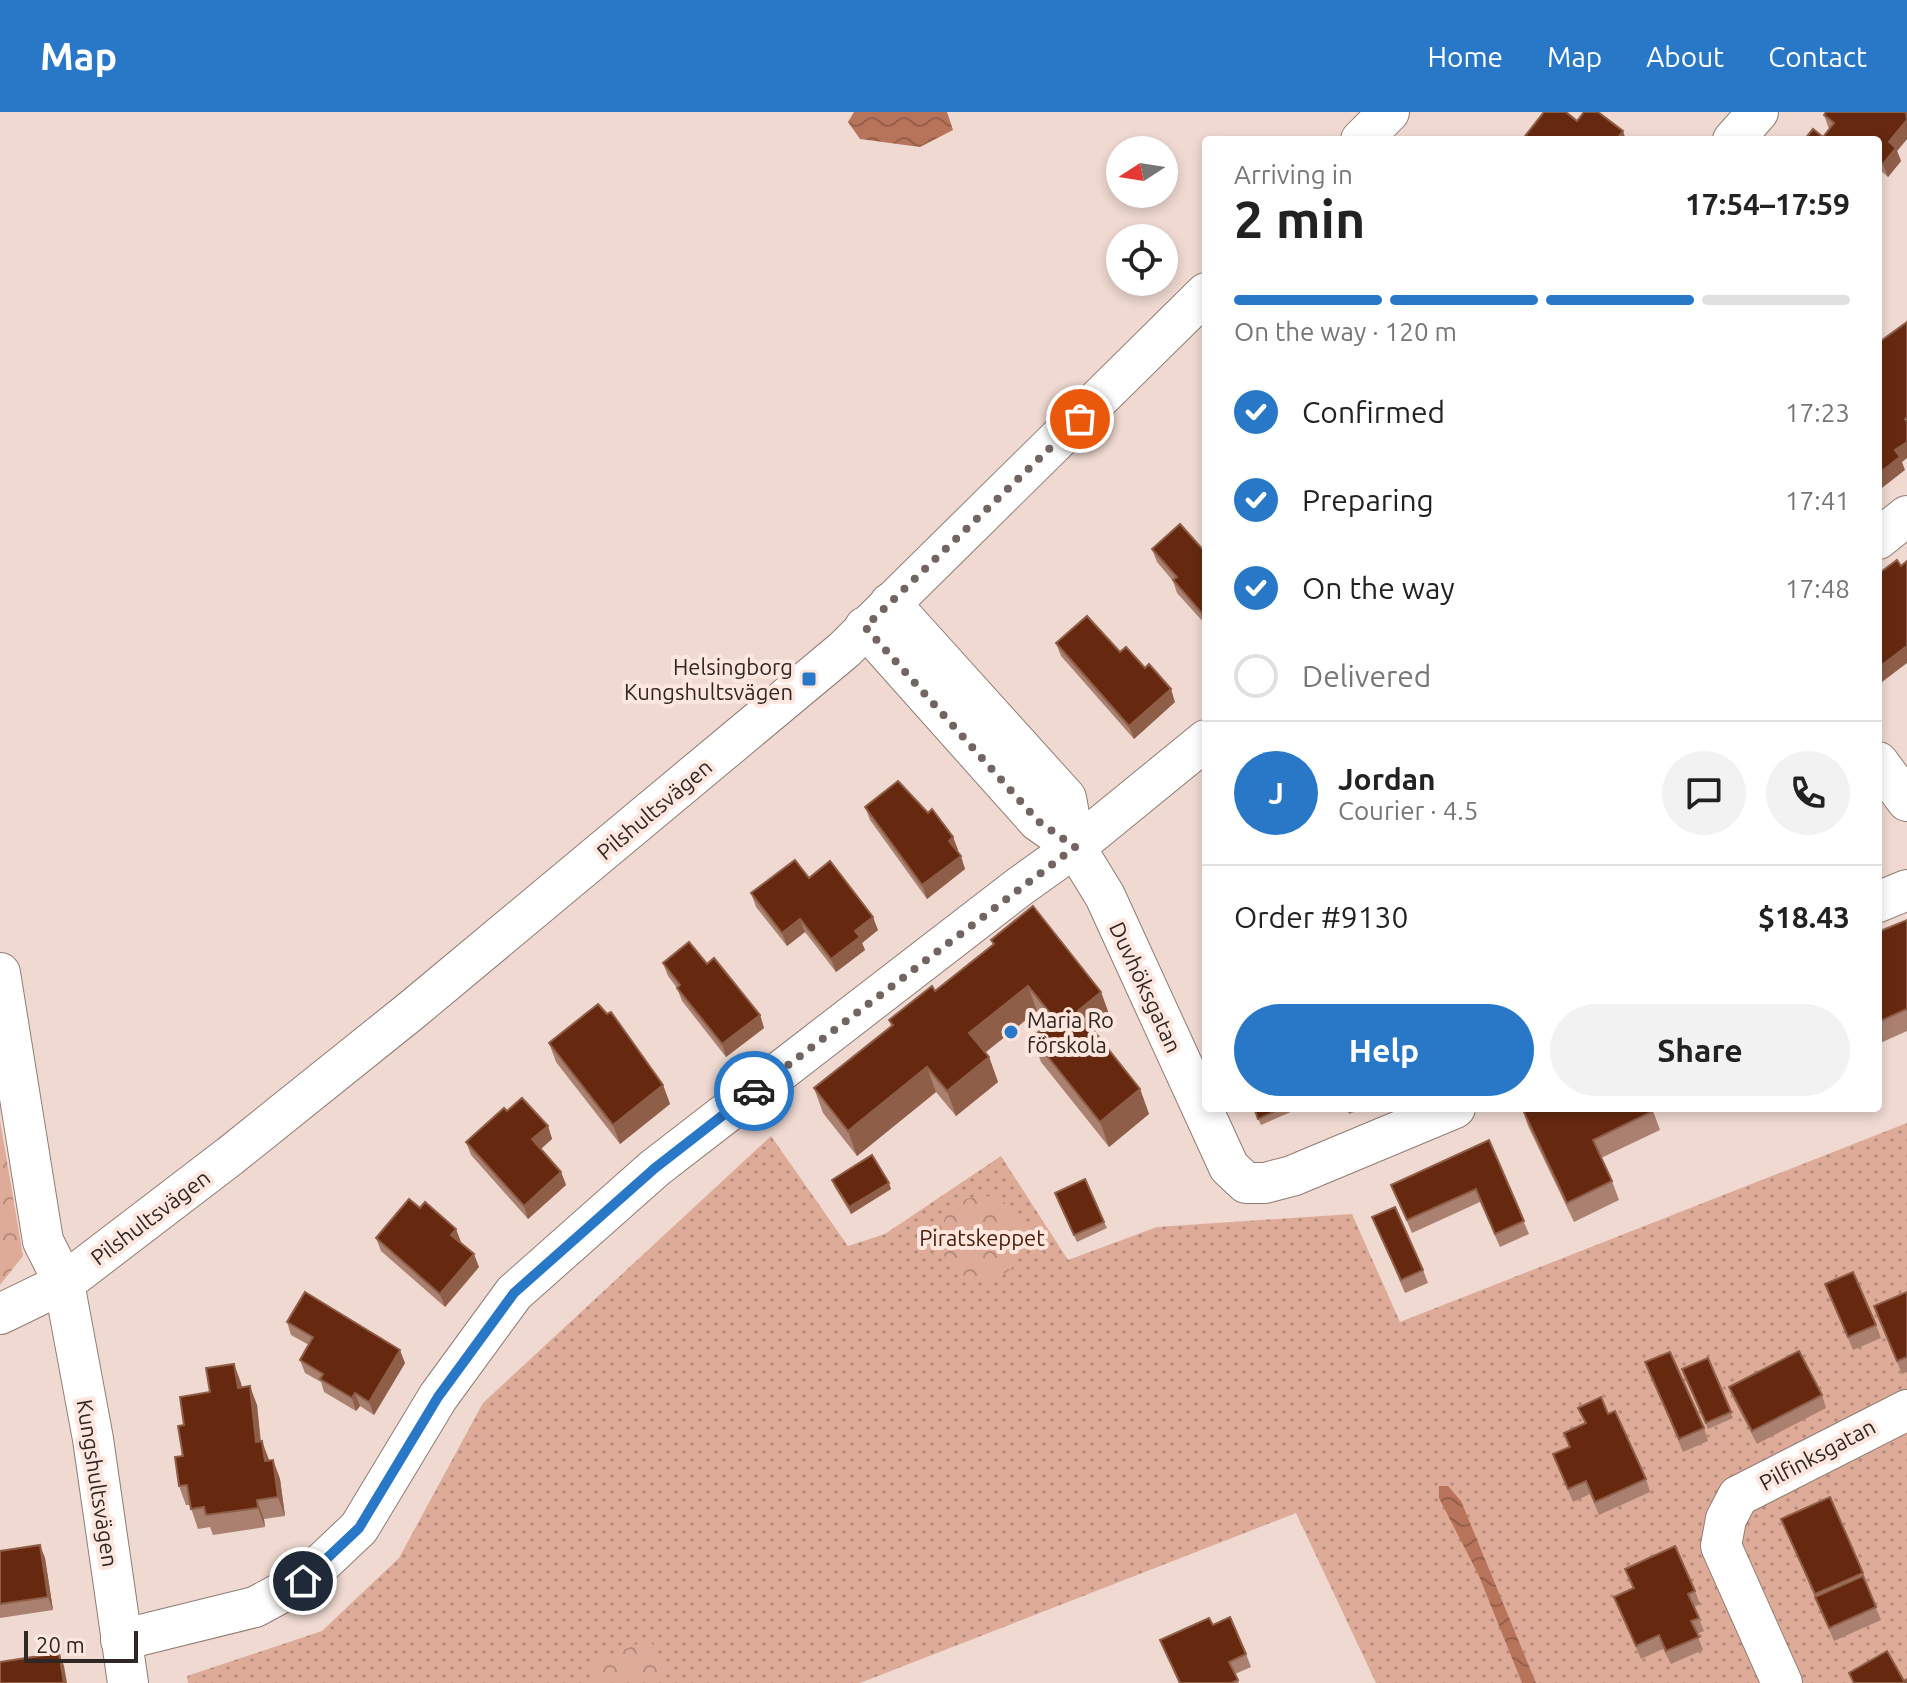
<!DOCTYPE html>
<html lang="en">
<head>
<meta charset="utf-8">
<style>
  body { margin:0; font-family:Ubuntu,sans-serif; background:#f2f2f2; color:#222; height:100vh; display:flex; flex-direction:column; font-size:30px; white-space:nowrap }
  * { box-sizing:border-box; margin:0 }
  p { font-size:26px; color:#767676 }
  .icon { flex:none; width:44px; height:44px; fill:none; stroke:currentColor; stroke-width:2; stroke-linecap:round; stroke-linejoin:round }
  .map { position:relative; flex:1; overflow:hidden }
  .side { position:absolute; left:1202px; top:24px; width:680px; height:976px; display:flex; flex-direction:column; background:#fff; border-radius:8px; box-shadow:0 4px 12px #0003 }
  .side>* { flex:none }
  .needle { width:52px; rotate:258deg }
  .buttons { position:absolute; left:1106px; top:24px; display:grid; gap:16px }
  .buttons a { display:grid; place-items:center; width:72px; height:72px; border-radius:50%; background:#fff; box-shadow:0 4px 12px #0003; font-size:40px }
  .scale { position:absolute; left:24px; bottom:20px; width:114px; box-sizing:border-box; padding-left:8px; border:4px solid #2f2724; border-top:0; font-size:22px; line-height:28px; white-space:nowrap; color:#2f2724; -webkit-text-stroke:6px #fce6de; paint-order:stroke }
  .pin { position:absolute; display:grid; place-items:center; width:68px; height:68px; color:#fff; margin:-34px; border:4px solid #fff; border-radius:50%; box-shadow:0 2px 8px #0007 }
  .courier { position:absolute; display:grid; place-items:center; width:80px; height:80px; margin:-40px; border:6px solid #2878c7; border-radius:50%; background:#fff; color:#222; box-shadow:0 2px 10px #0007 }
  .summary em { font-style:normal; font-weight:700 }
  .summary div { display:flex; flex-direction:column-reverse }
  .summary { display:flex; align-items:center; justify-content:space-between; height:136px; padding:0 32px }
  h1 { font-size:52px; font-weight:700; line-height:60px }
  .bar { display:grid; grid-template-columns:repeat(4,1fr); gap:12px 8px; align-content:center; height:96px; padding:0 32px }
  .bar i { height:10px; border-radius:6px; background:#e0e0e0 }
  .bar .active { background:#2878c7 }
  .bar p { grid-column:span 4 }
  .line { display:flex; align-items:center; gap:20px; padding:0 32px; border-top:2px solid #e0e0e0 }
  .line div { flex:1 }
  .round { display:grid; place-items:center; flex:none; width:84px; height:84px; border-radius:42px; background:#f2f2f2 }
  ol { padding:0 32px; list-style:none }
  li { display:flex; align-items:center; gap:24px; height:88px }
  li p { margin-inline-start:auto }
  li .icon { padding:8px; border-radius:50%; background:#2878c7; color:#fff; stroke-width:4 }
  li:last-child { color:#767676 }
  li i { width:44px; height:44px; border:4px solid #e0e0e0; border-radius:50% }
  .action { display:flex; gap:16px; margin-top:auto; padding:16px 32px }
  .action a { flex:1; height:92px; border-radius:48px; background:#2878c7; color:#fff; font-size:32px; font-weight:700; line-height:92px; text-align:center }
  .action a+a { background:#f2f2f2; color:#222 }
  header { display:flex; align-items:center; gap:48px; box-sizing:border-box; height:112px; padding:0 40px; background:#2878c7; color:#fff }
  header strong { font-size:38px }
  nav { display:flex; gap:44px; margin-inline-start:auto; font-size:28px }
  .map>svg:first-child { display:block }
  .grass { fill:url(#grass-dots) }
  .forest { fill:url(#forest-crowns) }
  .water { fill:url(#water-waves) }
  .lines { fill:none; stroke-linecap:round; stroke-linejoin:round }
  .minor-casing { stroke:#8f7c75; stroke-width:42 }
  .minor { stroke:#fff; stroke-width:40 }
  .wall { fill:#aa8170 }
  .shaded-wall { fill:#8f5e49 }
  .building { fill:#66290f; stroke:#8f5e49; stroke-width:2 }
  .done { stroke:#726561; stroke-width:8; stroke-dasharray:0 14.4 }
  .route { stroke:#2878c7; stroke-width:10 }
  .poi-dot { fill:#2878c7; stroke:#fce6de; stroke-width:3 }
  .labels { text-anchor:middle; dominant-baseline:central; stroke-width:8; stroke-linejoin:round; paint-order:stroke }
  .poi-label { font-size:22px; fill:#2f2724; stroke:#fce6de; text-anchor:end }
  .street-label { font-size:22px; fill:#2f2724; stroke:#fce6de }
  .park-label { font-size:22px; fill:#4d200d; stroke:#fce6de }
</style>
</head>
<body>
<header>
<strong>Map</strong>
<nav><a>Home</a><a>Map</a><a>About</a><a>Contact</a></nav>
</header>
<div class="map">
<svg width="1907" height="1571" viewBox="0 0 1907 1571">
  <defs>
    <pattern id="grass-dots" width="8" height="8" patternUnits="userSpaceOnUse" patternTransform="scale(2)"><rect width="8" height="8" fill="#deab98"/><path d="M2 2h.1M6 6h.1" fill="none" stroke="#b48b7c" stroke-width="1.8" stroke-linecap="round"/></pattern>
    <pattern id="forest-crowns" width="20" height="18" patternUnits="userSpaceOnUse" patternTransform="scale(2)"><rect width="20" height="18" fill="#deab98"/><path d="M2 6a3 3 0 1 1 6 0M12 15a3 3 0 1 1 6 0" fill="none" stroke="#b48b7c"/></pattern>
    <pattern id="water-waves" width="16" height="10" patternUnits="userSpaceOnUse" patternTransform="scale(2)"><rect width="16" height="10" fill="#b8745a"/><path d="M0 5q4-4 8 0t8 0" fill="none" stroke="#965f4a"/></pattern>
  </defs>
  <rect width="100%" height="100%" fill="#efd9d1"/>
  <path class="grass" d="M1907,1011V1571H1376L1296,1401L860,1571H188L187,1564L322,1519L399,1446L483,1291L771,1024L848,1134L885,1122L1001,1044L1068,1148L1157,1115L1352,1102L1400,1210Z"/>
  <g class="forest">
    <path d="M0,1008L23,1144L0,1173Z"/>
    <circle cx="982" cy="1126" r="42"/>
    <path d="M650,1527L667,1569L593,1571L586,1553Z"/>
  </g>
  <g class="water">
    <path d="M854,0H947L953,18L920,35L860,27L848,10Z"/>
    <path d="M1439,1374H1448L1461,1389L1536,1571H1522L1479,1464L1439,1386Z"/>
  </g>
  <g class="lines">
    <g class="minor-casing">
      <g id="minor">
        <path d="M1361,28L1389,0"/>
        <path d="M1733,28L1758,0"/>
        <path d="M1878,427L1907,404"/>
        <path d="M890,491L1066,686L1075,735L1105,784L1229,1055L1246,1071H1265L1292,1064L1455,996"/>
        <path d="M865,515L1038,709L1075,735"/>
        <path d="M1878,650L1907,689"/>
        <path d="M1878,790L1907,778"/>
        <path d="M0,861L43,1129L64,1171L93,1327L128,1571"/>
        <path d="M0,1202L64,1171L230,1044L412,898L844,538L1206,181"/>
        <path d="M121,1528L255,1495L303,1469L359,1416L438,1285L514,1181L655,1056L1019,775L1075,735L1206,628"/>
        <path d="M1782,1571L1721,1434L1726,1407L1738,1384L1907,1298"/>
      </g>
    </g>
    <use href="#minor" class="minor"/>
  </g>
  <g class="wall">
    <path d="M1907,1V27L1897,39L1901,49L1888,65L1881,59L1878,63V28L1823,25L1829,17L1824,3Z"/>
    <path d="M1152,437L1206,439V513L1177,481L1173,469L1157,450Z"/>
    <path d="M1056,531L1120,540L1145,556L1175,590L1134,627L1061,544Z"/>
    <path d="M865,695L928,701L953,725L958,738L957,739L965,757L927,787L870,708Z"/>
    <path d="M809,766L878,818L862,831L865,838L836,860L805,820L787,834L756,795L751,781Z"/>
    <path d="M1907,808V919L1878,932V820Z"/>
    <path d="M991,828L1101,880L1110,905L1093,919L1140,977L1149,1002L1109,1035L1041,950L1032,925L1048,913L1037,899L985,941L989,945L998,970L956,1004L936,980L857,1044L823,1001L814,976L891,914L889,908L935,879L993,833Z"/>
    <path d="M663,851L760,903L764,916L726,945L682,889L677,876L668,864Z"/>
    <path d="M549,931L663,973L670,992L620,1032L556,950Z"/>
    <path d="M1253,996H1292L1293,999L1261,1013Z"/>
    <path d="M1347,996H1363L1349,1002Z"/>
    <path d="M1522,996H1652L1660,1018L1601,1046L1612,1069L1619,1088L1574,1110L1528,1014Z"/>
    <path d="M507,999L548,1014L552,1027L541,1037L561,1060L566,1073L528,1107L471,1043L466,1030Z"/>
    <path d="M1489,1028L1529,1122L1500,1135L1480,1090L1412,1121L1391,1073Z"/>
    <path d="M832,1068L891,1077L851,1102L834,1074Z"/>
    <path d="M1057,1087L1104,1110L1107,1116L1077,1130Z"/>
    <path d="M1372,1105L1423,1158L1428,1171L1405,1181Z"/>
    <path d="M376,1126L461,1130L460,1131L479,1155L445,1195L381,1139Z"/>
    <path d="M1825,1172L1876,1213L1881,1226L1853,1238Z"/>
    <path d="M1907,1180V1260L1902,1262L1879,1207Z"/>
    <path d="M287,1210L405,1251L374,1303L360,1294L356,1299L324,1280L321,1270L305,1261L300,1248L309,1233L291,1223Z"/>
    <path d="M1708,1246L1733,1306L1708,1317L1685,1263Z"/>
    <path d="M1645,1250L1704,1316L1708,1329L1683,1340Z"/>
    <path d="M234,1252L242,1275L257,1293L261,1329L269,1348H273L280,1367L285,1404L264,1407L265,1415L213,1423L210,1415L198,1417L190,1393H186L179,1374L184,1313L210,1280Z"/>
    <path d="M1729,1275L1822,1283L1826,1296L1757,1332L1734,1288Z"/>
    <path d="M1578,1296L1608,1302L1646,1367L1650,1380L1599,1403L1590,1382L1573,1390L1553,1342L1569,1335L1585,1312Z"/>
    <path d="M1781,1407L1863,1461L1867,1474L1881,1508L1834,1529Z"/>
    <path d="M0,1439L45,1446L53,1498L0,1506Z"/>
    <path d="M1625,1457L1695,1479L1700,1492L1694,1495L1704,1519L1697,1522L1703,1538L1671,1552L1663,1537L1641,1547L1614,1485L1633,1477Z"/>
    <path d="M1213,1513L1246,1542L1251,1555L1235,1562L1239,1571H1179L1160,1528Z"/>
  </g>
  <g class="shaded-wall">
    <path d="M1907,8V27L1897,39L1901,49L1888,65L1883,52L1889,30Z"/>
    <path d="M1623,19L1626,28H1616Z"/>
    <path d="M1907,330V346L1902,350L1905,358L1878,379V362L1895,338Z"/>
    <path d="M1907,534V551L1878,573V556Z"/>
    <path d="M1171,577L1175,590L1134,627L1129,614Z"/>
    <path d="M953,725L958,738L954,742L949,729Z"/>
    <path d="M961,744L965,757L927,787L922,773Z"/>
    <path d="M873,805L878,818L862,831L865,838L836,860L831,847L855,819Z"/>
    <path d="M800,807L805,820L787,834L782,821Z"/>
    <path d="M1028,874L1037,899L978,946L969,921Z"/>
    <path d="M1101,880L1110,905L1087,924L1078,899Z"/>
    <path d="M760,903L764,916L726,945L722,932Z"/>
    <path d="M989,945L998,970L956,1004L947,979Z"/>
    <path d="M927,955L936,980L857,1044L848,1019Z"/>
    <path d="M663,973L670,992L620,1032L613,1013Z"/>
    <path d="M1140,977L1149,1002L1109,1035L1100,1010Z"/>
    <path d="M548,1014L552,1027L537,1040L532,1027Z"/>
    <path d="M561,1060L566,1073L528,1107L524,1094Z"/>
    <path d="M889,1071L891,1077L851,1102L849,1095Z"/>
    <path d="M456,1117L461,1130L456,1136L451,1123Z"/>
    <path d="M474,1142L479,1155L445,1195L440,1182Z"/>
    <path d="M400,1238L405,1251L374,1303L369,1290Z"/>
    <path d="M234,1252L241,1271L245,1295L238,1276Z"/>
    <path d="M250,1274L257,1293L262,1349L256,1330Z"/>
    <path d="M355,1281L360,1294L356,1299L352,1286Z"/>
    <path d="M262,1329L269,1348L265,1349Z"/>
    <path d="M273,1348L280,1367L285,1404L278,1385Z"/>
    <path d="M257,1388L264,1407L265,1415L258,1396Z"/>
    <path d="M40,1433L45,1446L53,1498L48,1485Z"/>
    <path d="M59,1541L64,1554L67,1571H64Z"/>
  </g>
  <g class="building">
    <path d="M1544,0H1566L1577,9L1584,0H1598L1623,19L1616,28H1522Z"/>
    <path d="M1826,0H1906L1907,8L1889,30L1896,36L1883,52L1878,48V28H1804L1813,17L1823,25L1834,11L1824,3Z"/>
    <path d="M1907,210V306L1905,307L1907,310V330L1895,338L1900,345L1878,362V231Z"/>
    <path d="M1180,412L1205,440L1206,439V506L1173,468L1177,465L1152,437Z"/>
    <path d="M1897,448L1901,454L1907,449V534L1878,556V462Z"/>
    <path d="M1087,504L1120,540L1126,535L1145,556L1149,552L1171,577L1129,614L1056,531Z"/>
    <path d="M898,669L928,701L932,697L953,725L949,729L961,744L922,773L865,695Z"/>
    <path d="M795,748L809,766L830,749L873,805L855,819L860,825L831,847L800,807L782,821L751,781Z"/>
    <path d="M1033,794L1101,880L1078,899L1140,977L1100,1010L1032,925L1055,907L1028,874L969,921L989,945L947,979L927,955L848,1019L814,976L893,913L889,908L932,874L935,879L994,832L991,828Z"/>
    <path d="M1907,808V897L1878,910V820Z"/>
    <path d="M689,830L707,852L714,846L760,903L722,932L677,876L680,873L663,851Z"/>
    <path d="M598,892L607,902L611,900L663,973L613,1013L549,931Z"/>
    <path d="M522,986L548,1014L532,1027L561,1060L524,1094L466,1030L504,996L507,999Z"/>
    <path d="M1254,996H1282L1258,1007Z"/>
    <path d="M1522,996H1652L1653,999L1593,1028L1612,1069L1567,1091Z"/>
    <path d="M1489,1028L1524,1109L1495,1122L1476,1077L1407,1108L1391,1073Z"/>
    <path d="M872,1043L889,1071L849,1095L832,1068Z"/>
    <path d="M1085,1067L1104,1110L1074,1123L1055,1081Z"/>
    <path d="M409,1087L420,1096L425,1090L456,1117L451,1123L474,1142L440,1182L376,1126Z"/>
    <path d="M1395,1095L1423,1158L1401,1168L1372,1105Z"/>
    <path d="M1853,1160L1876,1213L1848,1225L1825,1172Z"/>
    <path d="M305,1180L400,1238L369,1290L355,1281L352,1286L320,1267L323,1262L300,1248L313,1225L287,1210Z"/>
    <path d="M1907,1180V1245L1897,1249L1874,1194Z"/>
    <path d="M1799,1239L1822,1283L1752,1319L1729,1275Z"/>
    <path d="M1670,1240L1704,1316L1679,1327L1645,1250Z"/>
    <path d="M1708,1246L1731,1300L1706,1311L1682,1257Z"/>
    <path d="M234,1252L238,1276L250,1274L256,1330L262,1329L265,1349L273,1348L278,1385L257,1388L258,1396L206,1403L204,1395L191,1397L187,1373L179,1374L175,1345L183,1344L178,1314L184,1313L180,1285L210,1280L206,1256Z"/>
    <path d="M1601,1285L1608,1302L1615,1299L1646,1367L1595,1390L1586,1369L1568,1377L1553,1342L1570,1335L1564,1321L1586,1311L1578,1296Z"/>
    <path d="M1830,1385L1863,1461L1815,1482L1781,1407Z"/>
    <path d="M40,1433L48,1485L0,1492V1439Z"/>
    <path d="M1675,1434L1695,1479L1688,1482L1699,1506L1691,1509L1699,1525L1666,1539L1659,1523L1636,1534L1614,1485L1634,1476L1625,1457Z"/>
    <path d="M1863,1464L1876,1495L1829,1516L1815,1485Z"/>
    <path d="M1230,1505L1246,1542L1229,1550L1238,1568L1231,1571H1180L1160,1528L1209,1506L1213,1513Z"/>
    <path d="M1887,1539L1904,1569L1907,1567V1571H1854L1849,1561Z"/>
    <path d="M59,1541L64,1571H0V1550Z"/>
  </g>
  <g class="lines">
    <path class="done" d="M754,979L1075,735L1038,709L865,515L1080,307"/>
    <path class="route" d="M303,1469L359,1416L438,1285L514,1181L655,1056L754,979"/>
  </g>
  <g class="poi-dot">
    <rect x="801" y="559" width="16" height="16" rx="4"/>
    <circle cx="1011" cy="920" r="8"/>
  </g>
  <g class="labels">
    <g class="poi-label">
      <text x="793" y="554">Helsingborg<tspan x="793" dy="25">Kungshultsvägen</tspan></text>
      <text x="1027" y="907" text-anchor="start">Maria Ro<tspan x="1027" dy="25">förskola</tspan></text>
    </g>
    <g class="street-label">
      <text transform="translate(654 697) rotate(-40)">Pilshultsvägen</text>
      <text transform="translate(1146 875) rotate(65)">Duvhöksgatan</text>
      <text transform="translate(150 1105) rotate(-37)">Pilshultsvägen</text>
      <text transform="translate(1817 1342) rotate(-28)">Pilfinksgatan</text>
      <text transform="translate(98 1371) rotate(81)">Kungshultsvägen</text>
    </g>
    <g class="park-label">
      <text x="982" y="1125">Piratskeppet</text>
    </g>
  </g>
</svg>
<div class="buttons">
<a><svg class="needle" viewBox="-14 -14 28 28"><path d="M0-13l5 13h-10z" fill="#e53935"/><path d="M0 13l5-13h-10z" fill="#767676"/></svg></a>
<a><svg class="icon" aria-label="locate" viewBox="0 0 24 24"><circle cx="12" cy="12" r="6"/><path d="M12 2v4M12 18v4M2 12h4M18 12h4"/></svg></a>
</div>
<div class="scale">20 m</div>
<div class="pin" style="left:1080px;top:307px;background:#ea580c"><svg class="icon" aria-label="bag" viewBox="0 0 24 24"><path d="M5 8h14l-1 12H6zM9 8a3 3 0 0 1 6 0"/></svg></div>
<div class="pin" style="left:303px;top:1469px;background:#1f2937"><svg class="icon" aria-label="home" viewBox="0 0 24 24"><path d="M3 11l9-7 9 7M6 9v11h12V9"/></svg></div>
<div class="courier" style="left:754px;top:979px"><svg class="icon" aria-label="car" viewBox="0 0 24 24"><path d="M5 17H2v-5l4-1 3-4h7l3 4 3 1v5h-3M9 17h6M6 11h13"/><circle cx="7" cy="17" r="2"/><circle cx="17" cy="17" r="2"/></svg></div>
<section class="side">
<div class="summary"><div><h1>2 min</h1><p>Arriving in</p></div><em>17:54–17:59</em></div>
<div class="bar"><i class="active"></i><i class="active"></i><i class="active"></i><i></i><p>On the way · 120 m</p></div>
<ol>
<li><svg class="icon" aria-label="check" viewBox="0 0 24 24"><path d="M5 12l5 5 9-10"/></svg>Confirmed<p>17:23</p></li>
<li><svg class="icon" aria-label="check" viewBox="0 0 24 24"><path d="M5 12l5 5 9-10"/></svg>Preparing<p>17:41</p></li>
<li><svg class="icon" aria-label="check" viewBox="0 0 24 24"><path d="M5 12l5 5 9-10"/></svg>On the way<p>17:48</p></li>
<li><i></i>Delivered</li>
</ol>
<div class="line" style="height:144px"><b class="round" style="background:#2878c7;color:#fff">J</b><div><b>Jordan</b><p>Courier · 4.5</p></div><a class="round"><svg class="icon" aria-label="chat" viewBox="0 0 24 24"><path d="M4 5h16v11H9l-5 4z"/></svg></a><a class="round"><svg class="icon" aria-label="phone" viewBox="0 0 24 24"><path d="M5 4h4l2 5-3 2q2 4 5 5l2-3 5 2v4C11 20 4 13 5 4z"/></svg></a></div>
<div class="line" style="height:104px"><div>Order #9130</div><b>$18.43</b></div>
<div class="action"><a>Help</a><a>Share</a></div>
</section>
</div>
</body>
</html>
